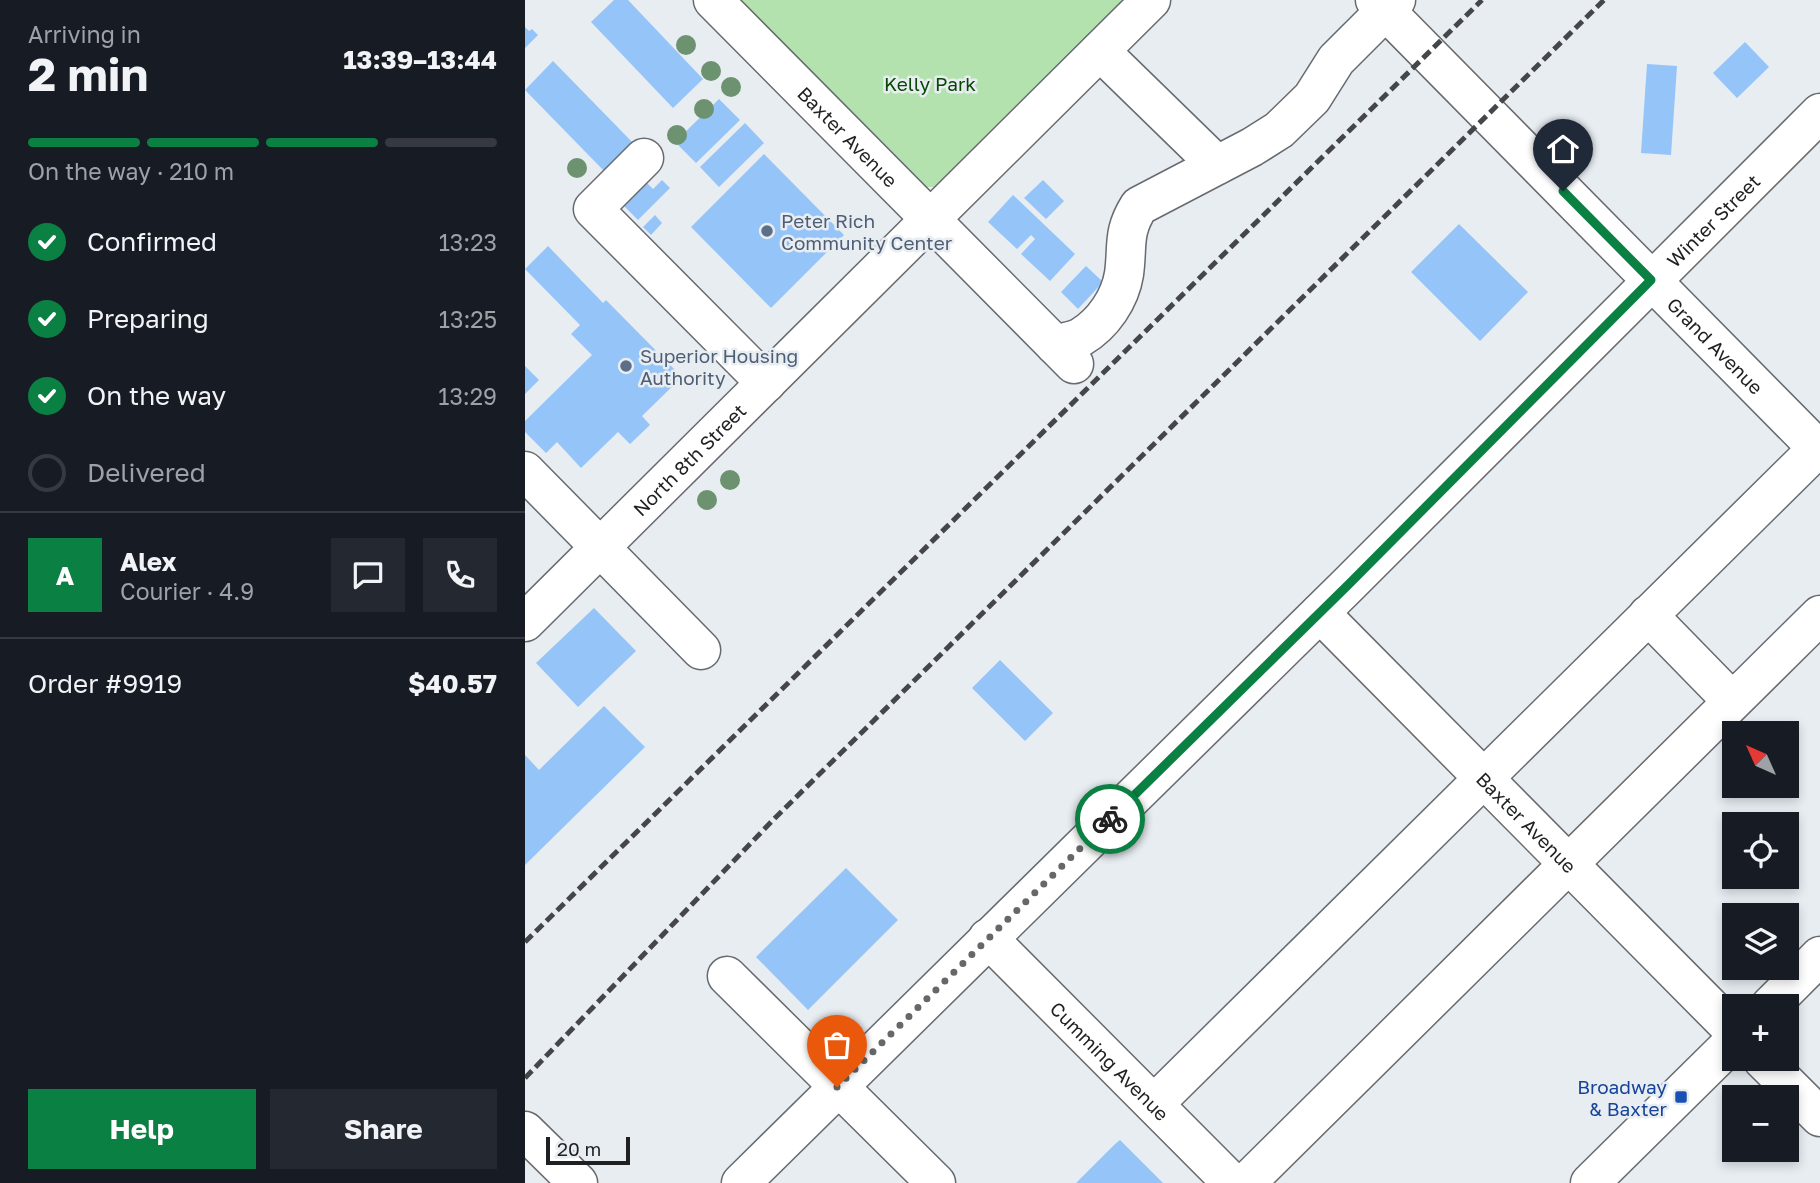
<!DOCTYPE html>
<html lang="en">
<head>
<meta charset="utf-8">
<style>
  body { margin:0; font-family:"Golos Text",sans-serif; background:#242831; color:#f1f3f6; height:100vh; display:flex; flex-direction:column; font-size:26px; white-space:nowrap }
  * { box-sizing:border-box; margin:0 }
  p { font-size:23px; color:#9ea1a6 }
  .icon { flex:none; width:38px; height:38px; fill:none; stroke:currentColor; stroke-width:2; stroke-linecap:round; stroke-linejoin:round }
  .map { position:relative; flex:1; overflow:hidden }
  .side { display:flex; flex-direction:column; background:#171b24; width:525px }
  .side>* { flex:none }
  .needle { width:46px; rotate:315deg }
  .fabs { position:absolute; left:1197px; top:721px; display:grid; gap:14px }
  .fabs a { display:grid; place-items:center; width:77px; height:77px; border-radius:0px; background:#171b24; box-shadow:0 4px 10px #0003; font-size:35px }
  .scale { position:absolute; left:21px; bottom:18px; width:84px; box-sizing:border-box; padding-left:7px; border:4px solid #1f2022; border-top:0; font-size:19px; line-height:24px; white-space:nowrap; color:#1f2022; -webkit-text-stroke:5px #e8edf2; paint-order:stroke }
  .pin { position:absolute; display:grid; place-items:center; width:60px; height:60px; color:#fff; margin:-72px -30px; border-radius:50% 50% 50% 0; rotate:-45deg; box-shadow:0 0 7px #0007 }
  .pin .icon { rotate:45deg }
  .courier { position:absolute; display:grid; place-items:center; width:70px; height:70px; margin:-35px; border:5px solid #0b8043; border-radius:50%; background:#fff; color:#222; box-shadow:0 2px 9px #0007 }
  .summary em { font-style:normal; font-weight:700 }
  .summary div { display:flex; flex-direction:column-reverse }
  .summary { display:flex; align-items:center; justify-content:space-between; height:119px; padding:0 28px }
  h1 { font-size:46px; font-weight:700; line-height:52px }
  .bar { display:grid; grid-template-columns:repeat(4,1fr); gap:10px 7px; align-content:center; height:84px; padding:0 28px }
  .bar i { height:9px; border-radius:5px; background:#363941 }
  .bar .current { background:#0b8043 }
  .bar p { grid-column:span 4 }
  .line { display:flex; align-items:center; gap:18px; padding:0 28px; border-top:2px solid #363941 }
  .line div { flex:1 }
  .round { display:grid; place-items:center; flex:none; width:74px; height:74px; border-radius:0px; background:#242831 }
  ol { padding:0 28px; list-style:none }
  li { display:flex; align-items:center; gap:21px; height:77px }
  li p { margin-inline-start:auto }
  li .icon { padding:7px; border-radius:50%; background:#0b8043; color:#fff; stroke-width:4 }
  li:last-child { color:#9ea1a6 }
  li i { width:38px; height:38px; border:4px solid #363941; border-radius:50% }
  .button { display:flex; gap:14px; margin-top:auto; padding:14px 28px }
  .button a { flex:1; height:80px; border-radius:0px; background:#0b8043; color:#fff; font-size:28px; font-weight:700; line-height:80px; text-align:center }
  .button a+a { background:#242831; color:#f1f3f6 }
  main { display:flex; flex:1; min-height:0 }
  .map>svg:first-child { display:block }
  .green { fill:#b4e2af }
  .building { fill:#95c4f9 }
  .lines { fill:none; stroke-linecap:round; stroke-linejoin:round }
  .minor-casing { stroke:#676a6f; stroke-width:41 }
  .minor { stroke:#fff; stroke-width:38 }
  .rail { stroke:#454649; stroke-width:5; stroke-dasharray:10 5; stroke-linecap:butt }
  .tree { fill:#6c926f }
  .done { stroke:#65686b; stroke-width:7; stroke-dasharray:0 12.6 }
  .route { stroke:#0b8043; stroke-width:9 }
  .service-dot { fill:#5c6f8a; stroke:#e8edf2; stroke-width:2.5 }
  .transit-dot { fill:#1a4fb4; stroke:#e8edf2; stroke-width:2.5 }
  .labels { text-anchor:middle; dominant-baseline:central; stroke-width:5; stroke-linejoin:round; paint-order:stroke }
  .park-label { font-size:19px; fill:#064804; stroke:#e8edf2 }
  .street-label { font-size:19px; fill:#1f2022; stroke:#e8edf2 }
  .service-label { font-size:19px; fill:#4e5e75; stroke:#e8edf2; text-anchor:start }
  .transit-label { font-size:19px; fill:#164399; stroke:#e8edf2; text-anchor:end }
</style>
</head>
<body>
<main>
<section class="side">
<div class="summary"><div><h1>2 min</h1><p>Arriving in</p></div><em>13:39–13:44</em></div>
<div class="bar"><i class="current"></i><i class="current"></i><i class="current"></i><i></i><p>On the way · 210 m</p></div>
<ol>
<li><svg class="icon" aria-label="check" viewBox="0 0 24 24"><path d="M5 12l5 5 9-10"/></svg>Confirmed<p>13:23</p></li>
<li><svg class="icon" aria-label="check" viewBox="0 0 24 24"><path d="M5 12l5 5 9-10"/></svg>Preparing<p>13:25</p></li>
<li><svg class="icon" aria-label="check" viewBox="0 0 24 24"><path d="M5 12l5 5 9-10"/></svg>On the way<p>13:29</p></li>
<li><i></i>Delivered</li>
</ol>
<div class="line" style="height:126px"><b class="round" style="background:#0b8043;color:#fff">A</b><div><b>Alex</b><p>Courier · 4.9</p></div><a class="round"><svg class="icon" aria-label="chat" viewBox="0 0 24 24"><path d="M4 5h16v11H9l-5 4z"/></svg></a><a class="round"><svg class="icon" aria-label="phone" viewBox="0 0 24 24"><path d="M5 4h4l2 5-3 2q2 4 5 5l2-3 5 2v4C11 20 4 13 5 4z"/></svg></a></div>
<div class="line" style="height:91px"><div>Order #9919</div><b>$40.57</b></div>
<div class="button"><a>Help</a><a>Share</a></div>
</section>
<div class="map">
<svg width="1295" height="1183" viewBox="0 0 1295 1183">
  <rect width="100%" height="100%" fill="#e8edf2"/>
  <path class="green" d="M208,0H604L414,187H400Z"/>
  <g class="building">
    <path d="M89,0H103L178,79L148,108L66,22Z"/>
    <path d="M0,27L4,31L7,29L13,35L0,48Z"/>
    <path d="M1220,42L1244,67L1212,98L1188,73Z"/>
    <path d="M28,61L111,146L82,174L0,90Z"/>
    <path d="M1122,64L1152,66L1146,155L1116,153Z"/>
    <path d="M194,99L215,120L171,163L150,142Z"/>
    <path d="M220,123L239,143L194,187L175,167Z"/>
    <path d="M239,154L319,235L246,308L166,227Z"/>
    <path d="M116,177L128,189L137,180L145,188L113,220L93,200Z"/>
    <path d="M518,180L539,201L521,219L499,198Z"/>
    <path d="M488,195L550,254L525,281L496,254L510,239L506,235L492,249L463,222Z"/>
    <path d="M130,215L137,223L126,235L118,227Z"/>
    <path d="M934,224L1003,292L955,341L886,272Z"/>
    <path d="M23,246L78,303L81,300L157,377L117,416L125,425L105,444L93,432L56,468L32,442L21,453L0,432V421L67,355L46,334L55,325L0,269Z"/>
    <path d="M561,266L578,282L553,309L536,292Z"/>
    <path d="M0,366L14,380L0,394Z"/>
    <path d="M69,608L111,651L53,707L11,663Z"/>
    <path d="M475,660L528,713L500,741L447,688Z"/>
    <path d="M79,706L120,747L0,865V755L14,770Z"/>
    <path d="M321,868L373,920L283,1010L231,957Z"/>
    <path d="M595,1140L638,1183H551L589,1145Z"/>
  </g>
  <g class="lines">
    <g class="minor-casing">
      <g id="minor">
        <path id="s1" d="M188,0L549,364"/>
        <path id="s2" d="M850,0L1295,451"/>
        <path d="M575,51L692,165"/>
        <path d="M119,158L68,209L241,383"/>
        <path d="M530,345C538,342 549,341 556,337C578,324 595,299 599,274C603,245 597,233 614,206L727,147L754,130L787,98L811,60L871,0"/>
        <path d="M0,471L176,650"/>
        <path id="s3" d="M795,613L1209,1031"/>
        <path d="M1123,615L1207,701"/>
        <path id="s4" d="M0,622L626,0"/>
        <path id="s5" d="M463,938L707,1183"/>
        <path d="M202,976L411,1183"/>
        <path d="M1245,1006L1295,956"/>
        <path d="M1237,1059L1295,1117"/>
        <path d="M629,1104L1295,446"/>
        <path d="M0,1131L53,1183"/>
        <path id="s6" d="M216,1183L824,584L1295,113"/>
        <path d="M721,1183L1295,615"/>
        <path d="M1065,1183L1209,1041"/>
      </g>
    </g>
    <use href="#minor" class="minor"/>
    <g class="rail">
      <path d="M0,942L957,0"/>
      <path d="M0,1078L250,818L1079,0"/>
    </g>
  </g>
  <g class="tree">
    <circle cx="161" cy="45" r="10"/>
    <circle cx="186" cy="71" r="10"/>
    <circle cx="206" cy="87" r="10"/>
    <circle cx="179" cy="109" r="10"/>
    <circle cx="152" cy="135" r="10"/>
    <circle cx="52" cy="168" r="10"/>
    <circle cx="205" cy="480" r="10"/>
    <circle cx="182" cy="500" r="10"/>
  </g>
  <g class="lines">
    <path class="done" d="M312,1087L585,819"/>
    <path class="route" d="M585,819L824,584L1126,280L1038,191"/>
  </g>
  <g class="service-dot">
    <circle cx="242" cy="231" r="7"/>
    <circle cx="101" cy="366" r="7"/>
  </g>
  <rect class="transit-dot" x="1149" y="1090" width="14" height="14" rx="3.5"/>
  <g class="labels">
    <g class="park-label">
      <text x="405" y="83">Kelly Park</text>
    </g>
    <g class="street-label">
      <text stroke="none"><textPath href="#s1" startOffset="192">Baxter Avenue</textPath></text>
      <text stroke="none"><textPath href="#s6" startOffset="1368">Winter Street</textPath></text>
      <text stroke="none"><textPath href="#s2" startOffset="485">Grand Avenue</textPath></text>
      <text stroke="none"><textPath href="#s4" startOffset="231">North 8th Street</textPath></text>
      <text stroke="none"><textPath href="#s3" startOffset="294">Baxter Avenue</textPath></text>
      <text stroke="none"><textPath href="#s5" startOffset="173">Cumming Avenue</textPath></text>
    </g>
    <g class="service-label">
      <text x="256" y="220">Peter Rich<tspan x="256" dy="22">Community Center</tspan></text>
      <text x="115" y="355">Superior Housing<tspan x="115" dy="22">Authority</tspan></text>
    </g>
    <g class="transit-label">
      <text x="1142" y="1086">Broadway<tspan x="1142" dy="22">&amp; Baxter</tspan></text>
    </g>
  </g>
</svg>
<div class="fabs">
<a><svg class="needle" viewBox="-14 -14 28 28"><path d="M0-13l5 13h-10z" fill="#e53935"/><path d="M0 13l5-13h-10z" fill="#9ea1a6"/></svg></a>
<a><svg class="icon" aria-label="locate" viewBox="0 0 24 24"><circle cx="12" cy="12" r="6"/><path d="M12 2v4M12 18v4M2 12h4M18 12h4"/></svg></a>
<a><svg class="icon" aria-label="layers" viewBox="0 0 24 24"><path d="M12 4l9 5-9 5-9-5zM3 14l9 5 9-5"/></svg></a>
<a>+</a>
<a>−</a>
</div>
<div class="scale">20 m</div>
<div class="pin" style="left:312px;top:1087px;background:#ea580c"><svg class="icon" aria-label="bag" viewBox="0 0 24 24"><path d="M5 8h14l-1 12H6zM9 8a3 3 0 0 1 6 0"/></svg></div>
<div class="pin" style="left:1038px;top:191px;background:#1f2937"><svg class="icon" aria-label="home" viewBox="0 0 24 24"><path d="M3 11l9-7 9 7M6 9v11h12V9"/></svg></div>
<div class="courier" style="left:585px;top:819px"><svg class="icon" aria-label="bike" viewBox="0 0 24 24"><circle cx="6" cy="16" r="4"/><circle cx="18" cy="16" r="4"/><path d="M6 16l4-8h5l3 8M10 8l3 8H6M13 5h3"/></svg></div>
</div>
</main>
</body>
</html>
